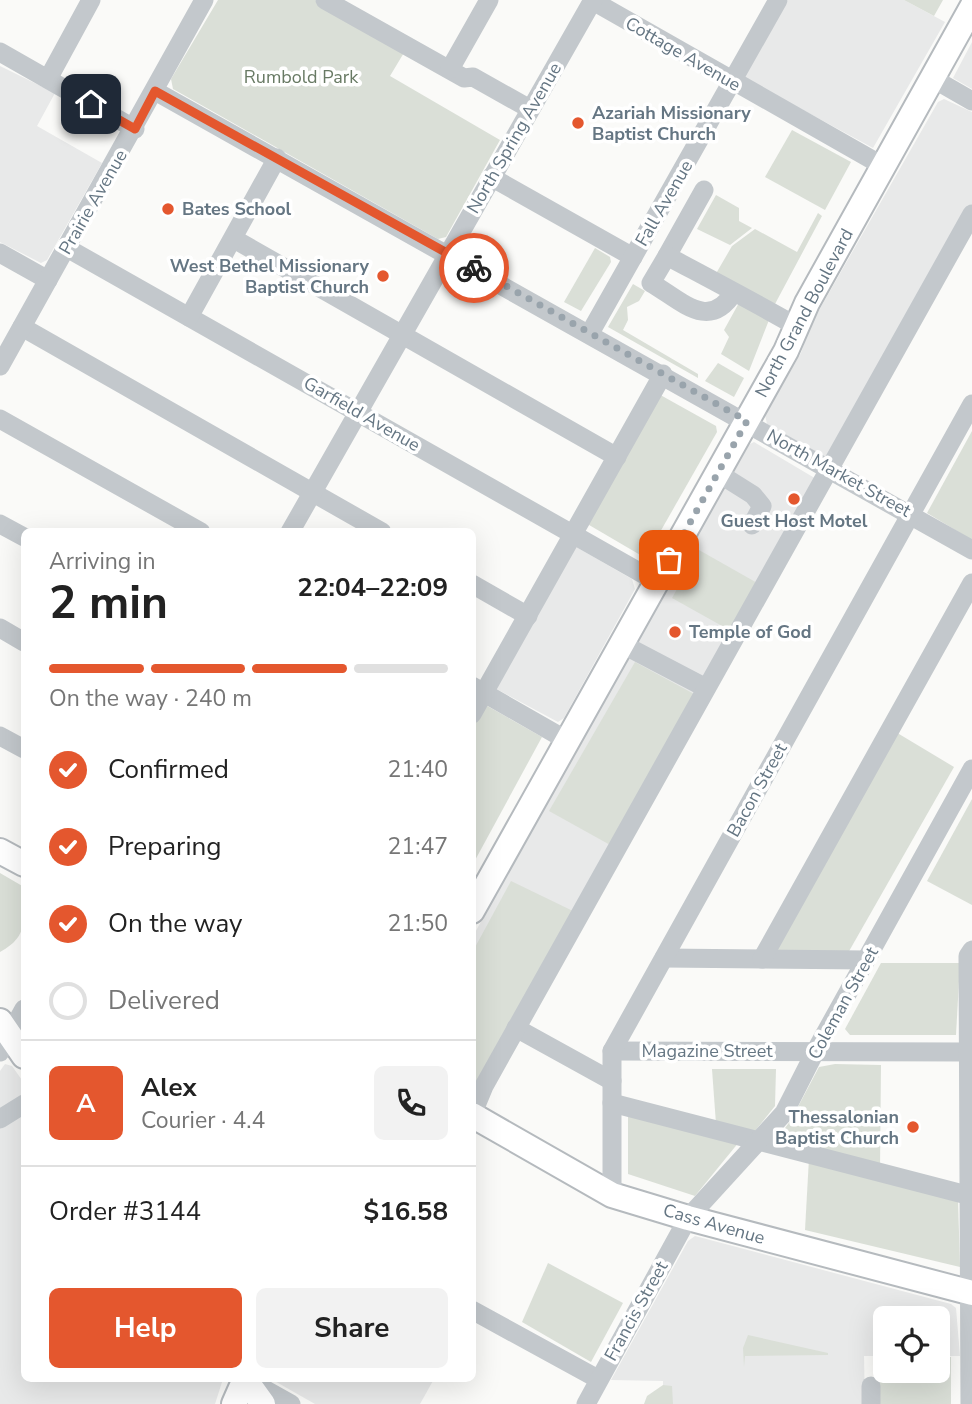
<!DOCTYPE html>
<html lang="en">
<head>
<meta charset="utf-8">
<style>
  body { margin:0; font-family:"Nunito Sans",sans-serif; background:#f2f2f2; color:#222; height:100vh; display:flex; flex-direction:column; font-size:26px; white-space:nowrap }
  * { box-sizing:border-box; margin:0 }
  p { font-size:23px; color:#767676 }
  .icon { flex:none; width:38px; height:38px; fill:none; stroke:currentColor; stroke-width:2; stroke-linecap:round; stroke-linejoin:round }
  .map { position:relative; flex:1; overflow:hidden }
  .panel { position:absolute; left:21px; top:528px; width:455px; height:854px; display:flex; flex-direction:column; background:#fff; border-radius:10px; box-shadow:0 7px 28px #0002 }
  .panel>* { flex:none }
  .buttons { position:absolute; left:873px; top:1306px; display:grid; gap:14px }
  .buttons a { display:grid; place-items:center; width:77px; height:77px; border-radius:10px; background:#fff; box-shadow:0 7px 28px #0002; font-size:35px }
  .pin { position:absolute; display:grid; place-items:center; width:60px; height:60px; color:#fff; margin:-30px; border-radius:14px; box-shadow:0 4px 10px #0006 }
  .courier { position:absolute; display:grid; place-items:center; width:70px; height:70px; margin:-35px; border:5px solid #e4572e; border-radius:50%; background:#fff; color:#222; box-shadow:0 2px 9px #0007 }
  .head em { font-style:normal; font-weight:700 }
  .head div { display:flex; flex-direction:column-reverse }
  .head { display:flex; align-items:center; justify-content:space-between; height:119px; padding:0 28px }
  h1 { font-size:46px; font-weight:700; line-height:52px }
  .bar { display:grid; grid-template-columns:repeat(4,1fr); gap:10px 7px; align-content:center; height:84px; padding:0 28px }
  .bar i { height:9px; border-radius:5px; background:#e0e0e0 }
  .bar .active { background:#e4572e }
  .bar p { grid-column:span 4 }
  .line { display:flex; align-items:center; gap:18px; padding:0 28px; border-top:2px solid #e0e0e0 }
  .line div { flex:1 }
  .round { display:grid; place-items:center; flex:none; width:74px; height:74px; border-radius:10px; background:#f2f2f2 }
  ol { padding:0 28px; list-style:none }
  li { display:flex; align-items:center; gap:21px; height:77px }
  li p { margin-inline-start:auto }
  li .icon { padding:7px; border-radius:50%; background:#e4572e; color:#fff; stroke-width:4 }
  li:last-child { color:#767676 }
  li i { width:38px; height:38px; border:4px solid #e0e0e0; border-radius:50% }
  .button { display:flex; gap:14px; margin-top:auto; padding:14px 28px }
  .button a { flex:1; height:80px; border-radius:10px; background:#e4572e; color:#fff; font-size:28px; font-weight:700; line-height:80px; text-align:center }
  .button a+a { background:#f2f2f2; color:#222 }
  .map>svg:first-child { display:block }
  .built { fill:#e8e9e9 }
  .green { fill:#dadfd7 }
  .lines { fill:none; stroke-linecap:round; stroke-linejoin:round }
  .major-casing { stroke:#b5babe; stroke-width:28 }
  .minor { stroke:#c3c8cc; stroke-width:19 }
  .major { stroke:#fff; stroke-width:24 }
  .done { stroke:#99a4ac; stroke-width:7; stroke-dasharray:0 12.6 }
  .route { stroke:#e4572e; stroke-width:9 }
  .poi-dot { fill:#e4572e; stroke:#fff; stroke-width:2.5 }
  .labels { text-anchor:middle; dominant-baseline:central; stroke-width:7; stroke-linejoin:round; paint-order:stroke }
  .street-label { font-size:18px; fill:#657683; stroke:#fff }
  .park-label { font-size:18px; fill:#687a64; stroke:#fff }
  .poi-label { font-size:18px; font-weight:bold; fill:#657683; stroke:#fff; text-anchor:start }
</style>
</head>
<body>
<div class="map">
<svg width="972" height="1404" viewBox="0 0 972 1404">
  <rect width="100%" height="100%" fill="#fafaf8"/>
  <g class="built">
    <path d="M788,0H904L945,22L873,148L742,77Z"/>
    <path d="M972,42V89L953,78Z"/>
    <path d="M0,66L55,93L37,126L102,163L47,260L41,263L0,242Z"/>
    <path d="M944,99L972,112V209L830,460L767,424L765,415L801,353L810,326L938,102Z"/>
    <path d="M754,442L818,480L473,1099V936L748,445Z"/>
    <path d="M571,544L632,579L635,589L564,718L558,722L491,686Z"/>
    <path d="M5,1064L12,1066L24,1083V1379H223L215,1404H0V1071Z"/>
    <path d="M695,1236L951,1304L956,1308L960,1356H938V1318H886L885,1356H864L865,1404H663V1381L611,1380L688,1241Z"/>
    <path d="M271,1379H434L420,1404H315Z"/>
  </g>
  <g class="green">
    <path d="M218,0H315L405,51L390,76L500,140L446,237L438,239L173,89L171,79Z"/>
    <path d="M904,0H943L934,16Z"/>
    <path d="M792,130L851,162L825,210L765,177Z"/>
    <path d="M716,195L739,208V221L752,228L730,245L697,229Z"/>
    <path d="M818,213L822,216L775,304L714,277L732,246L755,229L797,252Z"/>
    <path d="M595,248L610,257L611,262L581,311L564,302Z"/>
    <path d="M633,284L645,291L639,301L627,307L628,320L623,330L698,374V378L608,327Z"/>
    <path d="M740,301L769,320L749,371L721,354L729,337L724,330Z"/>
    <path d="M718,363L744,378L734,397L705,381Z"/>
    <path d="M655,392L716,426L717,432L647,555L642,556L584,522Z"/>
    <path d="M972,431V540L927,513Z"/>
    <path d="M699,550L759,584L731,631L672,598Z"/>
    <path d="M635,662L696,695L612,846L549,811Z"/>
    <path d="M482,703L542,737L473,864V720Z"/>
    <path d="M894,731L954,767L848,953H777L775,939Z"/>
    <path d="M972,799V905L927,881Z"/>
    <path d="M0,873L24,887C24,917 30,936 0,952Z"/>
    <path d="M511,881L575,912L476,1087L473,1084V951Z"/>
    <path d="M881,963H960L956,1035H850L845,1029Z"/>
    <path d="M835,1064L881,1065L880,1170L774,1143L791,1120L819,1067Z"/>
    <path d="M712,1069H776L775,1106L751,1136L716,1124Z"/>
    <path d="M628,1110L739,1142L695,1196L628,1174Z"/>
    <path d="M809,1158L958,1199L960,1267L805,1230Z"/>
    <path d="M548,1263L623,1303L591,1362L522,1322Z"/>
    <path d="M748,1335L828,1353V1355L745,1356L744,1367L743,1348Z"/>
    <path d="M874,1356L885,1357L886,1370H938V1357H951V1404H875Z"/>
    <path d="M663,1385L672,1386L673,1404H644L647,1396Z"/>
  </g>
  <g class="lines">
    <g class="major-casing">
      <g id="major">
        <path d="M0,851L24,864"/>
        <path d="M472,911L786,351L807,303L972,7"/>
        <path d="M0,1021L24,1056"/>
        <path d="M472,1115L612,1195L688,1218L972,1293"/>
        <path d="M245,1379L263,1404"/>
        <path d="M234,1404L245,1379"/>
      </g>
    </g>
    <g class="minor">
      <path d="M325,0L464,78L473,77L530,109"/>
      <path d="M593,1L883,166"/>
      <path d="M0,52L135,129"/>
      <path d="M450,69L489,0"/>
      <path d="M932,78L972,101"/>
      <path d="M48,79L91,0"/>
      <path d="M155,91L972,550"/>
      <path d="M491,177L633,257"/>
      <path d="M234,239L617,457"/>
      <path d="M67,248L657,582"/>
      <path d="M0,253L48,280"/>
      <path d="M667,256L704,190"/>
      <path d="M734,292C709,332 682,301 651,283L667,256C710,279 754,302 796,326"/>
      <path d="M189,317L277,158"/>
      <path d="M22,327L382,532"/>
      <path d="M590,333L778,0"/>
      <path d="M0,366L204,0"/>
      <path d="M0,419L201,532"/>
      <path d="M718,473L753,495L762,506L752,525"/>
      <path d="M0,524L24,537"/>
      <path d="M290,532L593,0"/>
      <path d="M472,584L528,616"/>
      <path d="M0,628L24,642"/>
      <path d="M622,644L706,688"/>
      <path d="M472,686L568,741"/>
      <path d="M472,714L663,374"/>
      <path d="M0,736L24,749"/>
      <path d="M664,958L866,960"/>
      <path d="M762,959L972,583"/>
      <path d="M516,1028L612,1081"/>
      <path d="M612,1051L970,1052"/>
      <path d="M0,1052L24,1009"/>
      <path d="M612,1103L971,1196"/>
      <path d="M472,1115L484,1086L972,214"/>
      <path d="M0,1119L24,1104"/>
      <path d="M612,1195V1051L972,404"/>
      <path d="M472,1310L598,1379"/>
      <path d="M246,1379L291,1404"/>
      <path d="M871,1386V1404"/>
      <path d="M586,1404L688,1218L784,1113L816,1050L972,769"/>
      <path d="M970,1404L968,956L972,950"/>
    </g>
    <use href="#major" class="major"/>
  </g>
  <g class="lines">
    <path class="done" d="M474,268L747,421L669,560"/>
    <path class="route" d="M91,104L135,129L155,91L474,268"/>
  </g>
  <g class="poi-dot">
    <circle cx="578" cy="123" r="7"/>
    <circle cx="168" cy="209" r="7"/>
    <circle cx="383" cy="276" r="7"/>
    <circle cx="794" cy="499" r="7"/>
    <circle cx="675" cy="632" r="7"/>
    <circle cx="913" cy="1127" r="7"/>
  </g>
  <g class="labels">
    <g class="street-label">
      <text transform="translate(683 54) rotate(30)">Cottage Avenue</text>
      <text transform="translate(514 138) rotate(-60)">North Spring Avenue</text>
      <text transform="translate(93 202) rotate(-60)">Prairie Avenue</text>
      <text transform="translate(664 203) rotate(-60)">Fall Avenue</text>
      <text transform="translate(804 313) rotate(-62)">North Grand Boulevard</text>
      <text transform="translate(362 414) rotate(30)">Garfield Avenue</text>
      <text transform="translate(839 473) rotate(29)">North Market Street</text>
      <text transform="translate(757 790) rotate(-61)">Bacon Street</text>
      <text transform="translate(843 1003) rotate(-61)">Coleman Street</text>
      <text x="707" y="1051">Magazine Street</text>
      <text transform="translate(714 1224) rotate(16)">Cass Avenue</text>
      <text transform="translate(636 1311) rotate(-61)">Francis Street</text>
    </g>
    <g class="park-label">
      <text x="301" y="77">Rumbold Park</text>
    </g>
    <g class="poi-label">
      <text x="592" y="113">Azariah Missionary<tspan x="592" dy="21">Baptist Church</tspan></text>
      <text x="182" y="209">Bates School</text>
      <text x="369" y="266" text-anchor="end">West Bethel Missionary<tspan x="369" dy="21">Baptist Church</tspan></text>
      <text x="794" y="521" text-anchor="middle">Guest Host Motel</text>
      <text x="689" y="632">Temple of God</text>
      <text x="899" y="1117" text-anchor="end">Thessalonian<tspan x="899" dy="21">Baptist Church</tspan></text>
    </g>
  </g>
</svg>
<div class="buttons">
<a><svg class="icon" aria-label="locate" viewBox="0 0 24 24"><circle cx="12" cy="12" r="6"/><path d="M12 2v4M12 18v4M2 12h4M18 12h4"/></svg></a>
</div>
<div class="pin" style="left:669px;top:560px;background:#ea580c"><svg class="icon" aria-label="bag" viewBox="0 0 24 24"><path d="M5 8h14l-1 12H6zM9 8a3 3 0 0 1 6 0"/></svg></div>
<div class="pin" style="left:91px;top:104px;background:#1f2937"><svg class="icon" aria-label="home" viewBox="0 0 24 24"><path d="M3 11l9-7 9 7M6 9v11h12V9"/></svg></div>
<div class="courier" style="left:474px;top:268px"><svg class="icon" aria-label="bike" viewBox="0 0 24 24"><circle cx="6" cy="16" r="4"/><circle cx="18" cy="16" r="4"/><path d="M6 16l4-8h5l3 8M10 8l3 8H6M13 5h3"/></svg></div>
<section class="panel">
<div class="head"><div><h1>2 min</h1><p>Arriving in</p></div><em>22:04–22:09</em></div>
<div class="bar"><i class="active"></i><i class="active"></i><i class="active"></i><i></i><p>On the way · 240 m</p></div>
<ol>
<li><svg class="icon" aria-label="check" viewBox="0 0 24 24"><path d="M5 12l5 5 9-10"/></svg>Confirmed<p>21:40</p></li>
<li><svg class="icon" aria-label="check" viewBox="0 0 24 24"><path d="M5 12l5 5 9-10"/></svg>Preparing<p>21:47</p></li>
<li><svg class="icon" aria-label="check" viewBox="0 0 24 24"><path d="M5 12l5 5 9-10"/></svg>On the way<p>21:50</p></li>
<li><i></i>Delivered</li>
</ol>
<div class="line" style="height:126px"><b class="round" style="background:#e4572e;color:#fff">A</b><div><b>Alex</b><p>Courier · 4.4</p></div><a class="round"><svg class="icon" aria-label="phone" viewBox="0 0 24 24"><path d="M5 4h4l2 5-3 2q2 4 5 5l2-3 5 2v4C11 20 4 13 5 4z"/></svg></a></div>
<div class="line" style="height:91px"><div>Order #3144</div><b>$16.58</b></div>
<div class="button"><a>Help</a><a>Share</a></div>
</section>
</div>
</body>
</html>
